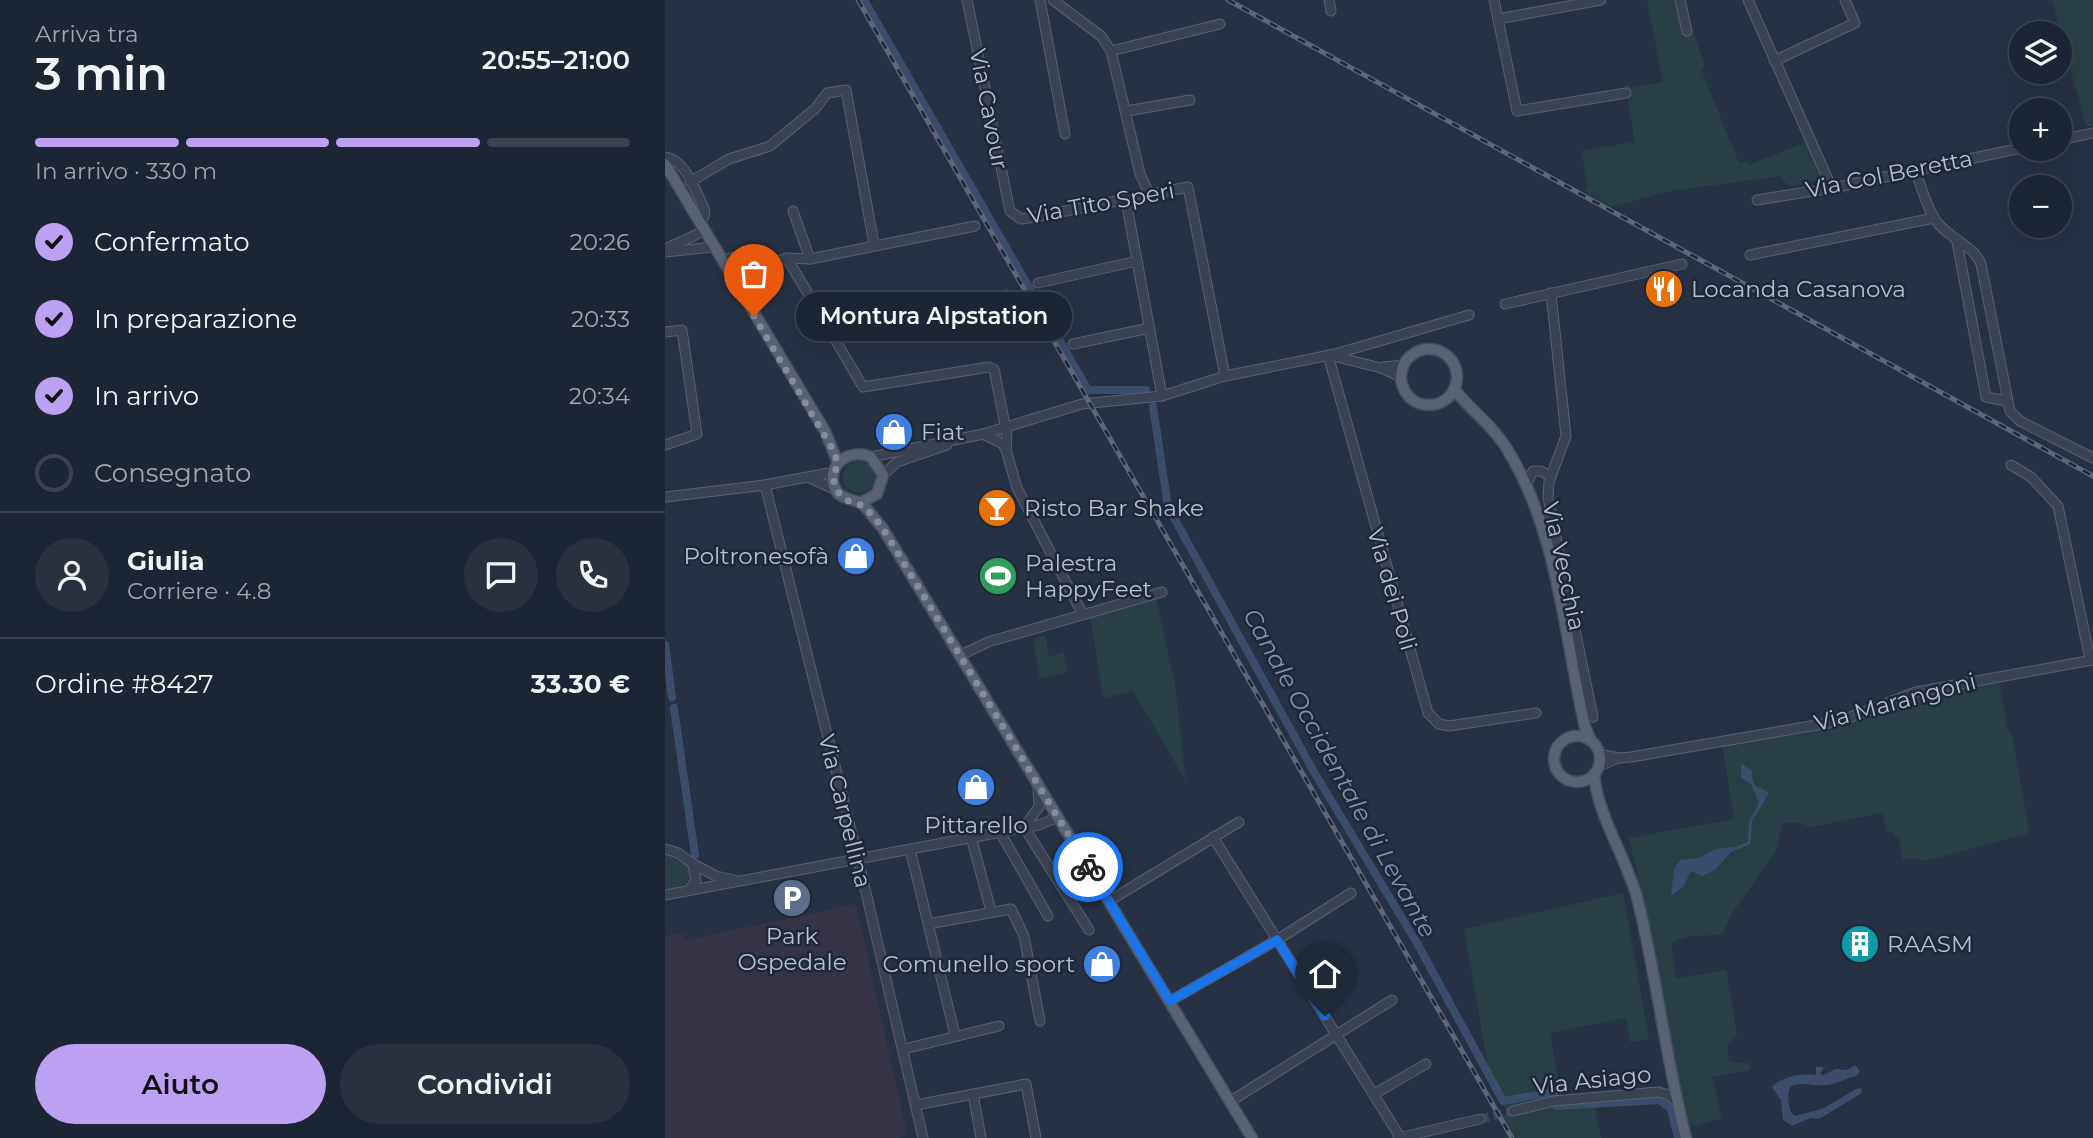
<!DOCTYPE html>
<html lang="it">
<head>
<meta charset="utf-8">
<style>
  body { margin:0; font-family:Montserrat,sans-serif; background:#29313f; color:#f1f3f6; height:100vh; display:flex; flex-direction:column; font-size:26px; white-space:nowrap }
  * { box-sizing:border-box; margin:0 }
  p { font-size:23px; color:#a0a5ac }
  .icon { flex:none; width:38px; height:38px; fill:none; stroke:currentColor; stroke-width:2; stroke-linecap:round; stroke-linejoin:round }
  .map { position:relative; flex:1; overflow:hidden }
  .panel { display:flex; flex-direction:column; background:#1c2533; width:665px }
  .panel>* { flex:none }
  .fabs { position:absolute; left:1344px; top:21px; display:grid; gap:14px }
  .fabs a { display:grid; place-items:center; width:63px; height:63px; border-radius:50%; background:#1c2533; box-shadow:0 7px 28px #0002,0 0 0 2px #3a424e; font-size:35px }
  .pin { position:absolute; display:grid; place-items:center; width:60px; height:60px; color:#fff; margin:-72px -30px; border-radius:50% 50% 50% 0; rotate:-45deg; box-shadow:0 0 7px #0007 }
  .pin .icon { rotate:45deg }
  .courier { position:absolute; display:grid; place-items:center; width:70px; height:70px; margin:-35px; border:5px solid #1a73e8; border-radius:50%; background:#fff; color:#222; box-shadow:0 2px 9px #0007 }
  .bubble { position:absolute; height:49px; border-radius:24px; background:#1c2533; box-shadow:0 7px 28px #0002,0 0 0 2px #3a424e; font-size:23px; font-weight:600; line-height:49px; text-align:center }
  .overview em { font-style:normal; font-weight:600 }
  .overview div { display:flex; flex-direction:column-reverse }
  .overview { display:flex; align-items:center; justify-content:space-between; height:119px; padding:0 35px }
  h1 { font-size:46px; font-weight:600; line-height:52px }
  .bar { display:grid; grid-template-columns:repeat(4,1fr); gap:10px 7px; align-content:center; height:84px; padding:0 35px }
  .bar i { height:9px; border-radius:5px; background:#3a424e }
  .bar .on { background:#bca0f2 }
  .bar p { grid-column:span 4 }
  .line { display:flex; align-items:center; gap:18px; padding:0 35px; border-top:2px solid #3a424e }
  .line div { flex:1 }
  .round { display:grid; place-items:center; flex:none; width:74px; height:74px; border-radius:37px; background:#29313f }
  ol { padding:0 35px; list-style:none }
  li { display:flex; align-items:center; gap:21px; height:77px }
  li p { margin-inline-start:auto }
  li .icon { padding:7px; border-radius:50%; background:#bca0f2; color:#111; stroke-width:4 }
  li:last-child { color:#a0a5ac }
  li i { width:38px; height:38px; border:4px solid #3a424e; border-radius:50% }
  .cta { display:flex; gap:14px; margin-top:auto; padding:14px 35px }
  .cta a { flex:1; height:80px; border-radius:42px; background:#bca0f2; color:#111; font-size:28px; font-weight:600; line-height:80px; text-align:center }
  .cta a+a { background:#29313f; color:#f1f3f6 }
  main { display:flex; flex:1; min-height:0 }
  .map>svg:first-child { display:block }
  .medical { fill:#363344 }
  .green { fill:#284045 }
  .water { fill:#3b4d6d }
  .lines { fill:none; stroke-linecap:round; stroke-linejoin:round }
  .canal { stroke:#3b4d6d; stroke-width:8 }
  .minor-tunnel { stroke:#3c4659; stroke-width:9; stroke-dasharray:9 4.5; stroke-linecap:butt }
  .minor-casing { stroke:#596171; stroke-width:11 }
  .major-casing { stroke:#444c5d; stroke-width:13 }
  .minor { stroke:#3b4353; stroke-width:9 }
  .major { stroke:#596273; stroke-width:10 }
  .rail-casing { stroke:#5d677a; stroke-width:5 }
  .rail { stroke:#1f2839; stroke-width:2.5; stroke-dasharray:8; stroke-linecap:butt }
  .done { stroke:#858d9d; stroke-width:7; stroke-dasharray:0 12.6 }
  .route { stroke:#1a73e8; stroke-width:9 }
  .labels { text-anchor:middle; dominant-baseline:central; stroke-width:5; stroke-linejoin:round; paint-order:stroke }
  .street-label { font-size:23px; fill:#b8bfcd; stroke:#1f2839 }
  .poi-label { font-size:23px; fill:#b8bfcd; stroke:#1f2839; text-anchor:start }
  .water-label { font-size:24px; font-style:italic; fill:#7e92b5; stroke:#1f2839 }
</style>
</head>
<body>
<main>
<section class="panel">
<div class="overview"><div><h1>3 min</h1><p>Arriva tra</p></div><em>20:55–21:00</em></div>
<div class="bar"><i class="on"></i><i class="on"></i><i class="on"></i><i></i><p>In arrivo · 330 m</p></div>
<ol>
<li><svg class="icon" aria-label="check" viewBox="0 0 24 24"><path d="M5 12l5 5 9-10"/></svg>Confermato<p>20:26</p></li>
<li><svg class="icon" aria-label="check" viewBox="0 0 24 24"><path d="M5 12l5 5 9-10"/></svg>In preparazione<p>20:33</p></li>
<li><svg class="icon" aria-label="check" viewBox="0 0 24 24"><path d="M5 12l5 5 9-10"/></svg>In arrivo<p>20:34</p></li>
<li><i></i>Consegnato</li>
</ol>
<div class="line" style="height:126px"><a class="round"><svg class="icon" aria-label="person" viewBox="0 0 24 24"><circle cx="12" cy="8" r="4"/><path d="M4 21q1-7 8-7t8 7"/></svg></a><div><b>Giulia</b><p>Corriere · 4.8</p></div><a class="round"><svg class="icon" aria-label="chat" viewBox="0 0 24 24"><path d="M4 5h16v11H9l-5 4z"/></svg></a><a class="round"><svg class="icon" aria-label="phone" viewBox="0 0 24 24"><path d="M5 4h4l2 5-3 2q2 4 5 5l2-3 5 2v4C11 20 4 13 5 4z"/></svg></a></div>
<div class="line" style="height:91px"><div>Ordine #8427</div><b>33.30 €</b></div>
<div class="cta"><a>Aiuto</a><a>Condividi</a></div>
</section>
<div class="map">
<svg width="1428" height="1138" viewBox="0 0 1428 1138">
  <rect width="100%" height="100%" fill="#263144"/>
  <path class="medical" d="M191,904L242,1133L235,1138H0V936L21,933L17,941Z"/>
  <g class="green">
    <path d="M982,0H1009L1018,37L1029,33L1040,66L1036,69L1074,163L1082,161L1084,165L1141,142L1156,179L1123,187L1116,176L1005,191L947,207L920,192L923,187L916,151L970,142L960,86L964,84L966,88L998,82Z"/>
    <path d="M1387,0H1428V125L1421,127Z"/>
    <circle cx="194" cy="477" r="16"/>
    <path d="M490,593L510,685L521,781L468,691L438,698L425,614Z"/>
    <path d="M380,635L384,657L399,652L403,672L375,679L368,639Z"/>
    <path d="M1333,676L1342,727L1347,735L1364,830L1361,834L1260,861L1250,858L1238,860L1234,837L1229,838L1228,832L1222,833L1217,813L1147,827L1129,822L1117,823L1112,849L1064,918L1057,935L1026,936L1006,942L1011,978L1061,970L1072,1035L1062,1045L1064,1062L1084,1063L1085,1070L1047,1077L1057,1118L1021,1129L986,934L964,838L1069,819L1057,743L1166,723L1214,704Z"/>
    <path d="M0,854L24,866L27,879L22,887L0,891Z"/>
    <path d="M958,893L984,1039L965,1042L961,1018L885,1033L896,1095L841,1109L826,1083L799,929Z"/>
    <path d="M928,1099L936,1138H847L834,1115Z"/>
  </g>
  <g class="water">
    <path d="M1076,764L1087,770C1087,791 1093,785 1104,793L1087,821L1085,844L1066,852L1051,869L1037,876L1026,871L1018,887L1006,896L1009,869L1015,860L1034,858L1051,849L1070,847L1083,842L1084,822L1094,803L1086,784L1076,778Z"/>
    <path d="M1190,1065L1195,1071L1191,1076C1181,1078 1171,1084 1162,1085C1149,1087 1140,1081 1126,1086C1121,1093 1123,1112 1130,1116L1157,1109L1191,1089L1196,1088L1197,1093L1154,1119L1145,1118L1127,1126L1118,1120L1116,1100L1107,1087C1115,1077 1139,1072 1151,1075V1067H1159L1155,1074L1158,1075L1171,1069L1182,1070Z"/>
  </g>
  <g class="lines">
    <g class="canal">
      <path d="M199,0L423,390H481"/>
      <path d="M488,406L503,507L649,772L752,943L838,1101L889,1092"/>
      <path d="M0,645L7,697"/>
      <path d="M9,708L30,855"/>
      <path d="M891,1106L995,1100L1006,1109L1013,1138"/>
    </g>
    <path class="minor-tunnel" d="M815,1119L848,1111"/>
    <g class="minor-casing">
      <g id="minor">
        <path d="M302,0L345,211L356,219L370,217L523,187L560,376"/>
        <path d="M375,0L400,134"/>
        <path d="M388,0L436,36L446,51L475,174L485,195"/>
        <path d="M664,0L666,11"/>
        <path d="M829,0L852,111L961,93"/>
        <path d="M1015,0L1022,31"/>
        <path d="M1083,0L1166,186"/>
        <path d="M833,19L936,0"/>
        <path d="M446,51L555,24"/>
        <path d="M1109,61L1190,23L1180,0"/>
        <path d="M462,111L525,100"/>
        <path d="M1395,140L1428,133"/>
        <path d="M0,157C21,159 31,193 40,210L39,217L34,221"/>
        <path d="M1250,170C1256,186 1261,204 1269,218C1281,238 1308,244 1316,264L1345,411L1355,421L1428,458"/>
        <path d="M25,182L64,159L105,146L151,108L162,93L181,90L209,244"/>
        <path d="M1092,200L1173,187L1356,148"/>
        <path d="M461,201L497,396"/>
        <path d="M128,211L145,259"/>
        <path d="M1292,242L1321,397L1341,401"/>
        <path d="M0,249L39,231"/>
        <path d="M0,252L48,247"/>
        <path d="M1085,255L1269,218"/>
        <path d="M122,258L198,387L324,367L329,369L342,435L341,450L352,488L417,613"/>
        <path d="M57,261L69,257L85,267L98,266L122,258L145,259L310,226"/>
        <path d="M373,283L472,261"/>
        <path d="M886,293L901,436L884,482L883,498L928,717"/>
        <path d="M76,294L85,286V267"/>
        <path d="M840,304L1017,264"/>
        <path d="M161,321L342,295"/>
        <path d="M0,332L17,330L32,434L0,445"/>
        <path d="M408,344L485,328"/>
        <path d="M663,355L763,713L774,724L784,726L871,713"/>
        <path d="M664,355L716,368L736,377"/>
        <path d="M718,367L739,365"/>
        <path d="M318,434L338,444L341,450"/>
        <path d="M206,457L318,434L417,404L497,396L560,376L670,354L804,315"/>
        <path d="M1346,465L1366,477L1393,506L1425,659"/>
        <path d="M218,475L232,462L282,445"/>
        <path d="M145,478L171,490"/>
        <path d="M100,485L192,854L258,1138"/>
        <path d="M861,485L868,471H876L886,477"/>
        <path d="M0,497L100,485L169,472"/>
        <path d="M296,655L323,642L497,592"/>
        <path d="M934,754L953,758L966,757L1175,721L1251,692L1428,660"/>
        <path d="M934,766L951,759"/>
        <path d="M359,827L424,930"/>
        <path d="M359,827L374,807L373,788"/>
        <path d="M335,832L383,916"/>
        <path d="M306,837L326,911"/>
        <path d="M548,837L735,1137"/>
        <path d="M0,849L13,853L28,864L31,881L24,890"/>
        <path d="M245,849L290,1035"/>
        <path d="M28,864L51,876L69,880"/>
        <path d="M0,895L374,825L386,820L391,813"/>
        <path d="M444,901L574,822"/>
        <path d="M263,924L346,909L359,936L375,1021"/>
        <path d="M505,1001L612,940L686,893"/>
        <path d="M239,1049L334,1026"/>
        <path d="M308,1094L316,1138"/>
        <path d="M709,1094L761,1064"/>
        <path d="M566,1101L727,1000"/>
        <path d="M251,1105L361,1084L371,1138"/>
        <path d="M848,1111L889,1101L993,1092L1004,1095L1012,1102"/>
        <path d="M733,1138L815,1119"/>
      </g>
    </g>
    <g class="major-casing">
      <g id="major">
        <path d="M0,164L160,431L173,463"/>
        <circle cx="764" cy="377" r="28"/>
        <path d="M789,389C805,410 828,425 842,449C893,531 899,635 920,727L926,740"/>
        <path d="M195,503L212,494L218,475L206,457C187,448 162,462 169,486C175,503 190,496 199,506C206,512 210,521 217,527L587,1138"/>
        <circle cx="912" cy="759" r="23"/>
        <path d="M929,774C933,818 962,858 973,901C992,979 1001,1060 1021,1138"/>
      </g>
    </g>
    <use href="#minor" class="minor"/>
    <use href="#major" class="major"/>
    <g class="rail-casing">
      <g id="rail">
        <path d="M193,0L847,1138"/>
        <path d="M563,0L1428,476"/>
      </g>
    </g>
    <use href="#rail" class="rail"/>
  </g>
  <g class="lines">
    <path class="done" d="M89,316L167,448L173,463L168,478L171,490L181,500L199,506L217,527L423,867"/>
    <path class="route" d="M423,867L505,1001L612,940L660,1016"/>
  </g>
  <defs>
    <g id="restaurant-disc" transform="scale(2.0125)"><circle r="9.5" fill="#e8710a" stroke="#1f2839"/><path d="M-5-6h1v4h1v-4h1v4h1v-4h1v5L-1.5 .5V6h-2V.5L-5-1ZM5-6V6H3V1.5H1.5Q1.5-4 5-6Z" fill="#fff"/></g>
    <g id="shop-disc" transform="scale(2.0125)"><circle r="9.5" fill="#3f7fe0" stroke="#1f2839"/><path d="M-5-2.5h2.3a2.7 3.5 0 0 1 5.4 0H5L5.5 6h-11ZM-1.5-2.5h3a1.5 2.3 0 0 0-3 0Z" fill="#fff"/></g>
    <g id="bar-disc" transform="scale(2.0125)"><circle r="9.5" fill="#e8710a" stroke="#1f2839"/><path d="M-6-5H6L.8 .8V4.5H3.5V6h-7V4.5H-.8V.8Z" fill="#fff"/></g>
    <g id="stadium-disc" transform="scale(2.0125)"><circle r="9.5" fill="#2e9e5b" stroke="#1f2839"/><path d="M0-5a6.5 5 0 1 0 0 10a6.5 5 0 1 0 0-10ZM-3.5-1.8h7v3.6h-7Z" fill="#fff"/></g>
    <g id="parking-disc" transform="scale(2.0125)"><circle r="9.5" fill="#5c6f8a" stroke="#1f2839"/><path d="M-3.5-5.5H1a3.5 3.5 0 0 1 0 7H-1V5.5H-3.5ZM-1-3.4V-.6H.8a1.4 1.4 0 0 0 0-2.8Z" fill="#fff"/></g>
    <g id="building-disc" transform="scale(2.0125)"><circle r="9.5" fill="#0f9aa8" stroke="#1f2839"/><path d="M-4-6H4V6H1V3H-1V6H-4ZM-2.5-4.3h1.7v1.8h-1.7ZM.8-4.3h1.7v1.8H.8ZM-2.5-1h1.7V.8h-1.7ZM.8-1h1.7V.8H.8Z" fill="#fff"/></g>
  </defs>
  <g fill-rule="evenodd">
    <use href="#restaurant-disc" x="999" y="289"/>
    <use href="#shop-disc" x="229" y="432"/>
    <use href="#bar-disc" x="332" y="508"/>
    <use href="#shop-disc" x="191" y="556"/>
    <use href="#stadium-disc" x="333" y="576"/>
    <use href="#shop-disc" x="311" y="787"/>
    <use href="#parking-disc" x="127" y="898"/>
    <use href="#building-disc" x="1195" y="944"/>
    <use href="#shop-disc" x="437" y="964"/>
  </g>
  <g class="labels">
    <g class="street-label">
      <text transform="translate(324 109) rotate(79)">Via Cavour</text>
      <text transform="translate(1224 174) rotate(-11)">Via Col Beretta</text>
      <text transform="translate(436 203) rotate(-10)">Via Tito Speri</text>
      <text transform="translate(899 566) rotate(78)">Via Vecchia</text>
      <text transform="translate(727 589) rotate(74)">Via dei Poli</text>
      <text transform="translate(1230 702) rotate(-15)">Via Marangoni</text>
      <text transform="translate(180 811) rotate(76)">Via Carpellina</text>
      <text transform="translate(927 1080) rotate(-6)">Via Asiago</text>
    </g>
    <g class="poi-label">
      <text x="1026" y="289">Locanda Casanova</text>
      <text x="256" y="432">Fiat</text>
      <text x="359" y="508">Risto Bar Shake</text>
      <text x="164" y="556" text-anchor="end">Poltronesofà</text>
      <text x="360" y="563">Palestra<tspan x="360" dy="26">HappyFeet</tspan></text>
      <text x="311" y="825" text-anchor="middle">Pittarello</text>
      <text x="127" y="936" text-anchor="middle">Park<tspan x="127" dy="26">Ospedale</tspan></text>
      <text x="1222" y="944">RAASM</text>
      <text x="410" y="964" text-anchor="end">Comunello sport</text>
    </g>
    <g class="water-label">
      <text transform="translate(675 773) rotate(61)">Canale Occidentale di Levante</text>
    </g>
  </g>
</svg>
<div class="fabs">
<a><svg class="icon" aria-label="layers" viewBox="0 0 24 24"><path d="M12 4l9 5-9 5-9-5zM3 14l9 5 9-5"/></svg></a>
<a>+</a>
<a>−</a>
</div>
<div class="pin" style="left:89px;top:316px;background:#ea580c"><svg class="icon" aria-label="bag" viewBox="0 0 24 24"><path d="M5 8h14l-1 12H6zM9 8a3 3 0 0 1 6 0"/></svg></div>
<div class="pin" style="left:660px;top:1016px;background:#1f2937"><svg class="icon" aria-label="home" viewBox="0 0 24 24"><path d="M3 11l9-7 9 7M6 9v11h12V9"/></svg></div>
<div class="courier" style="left:423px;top:867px"><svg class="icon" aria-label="bike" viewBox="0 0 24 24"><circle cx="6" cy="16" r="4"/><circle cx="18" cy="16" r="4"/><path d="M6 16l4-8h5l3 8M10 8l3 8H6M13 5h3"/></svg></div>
<div class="bubble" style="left:131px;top:292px;width:276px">Montura Alpstation</div>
</div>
</main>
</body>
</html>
